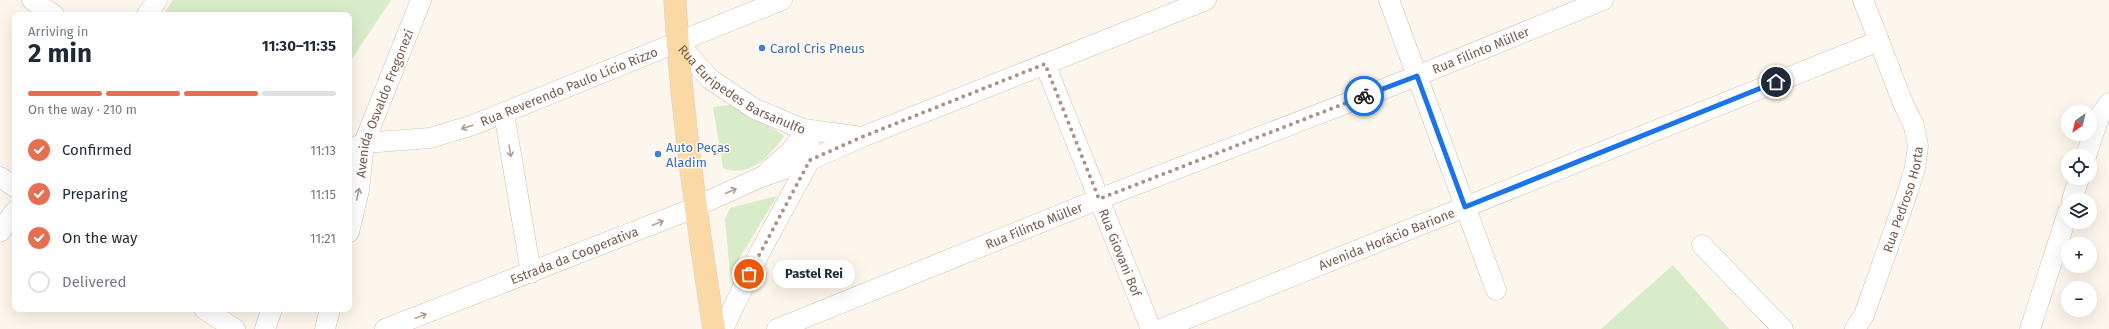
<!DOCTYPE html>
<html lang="en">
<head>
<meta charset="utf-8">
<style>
  body { margin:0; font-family:"Fira Sans",sans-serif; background:#f6f6f7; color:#1f2937; height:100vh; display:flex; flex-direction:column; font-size:15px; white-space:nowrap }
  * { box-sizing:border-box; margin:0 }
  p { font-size:13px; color:#747a83 }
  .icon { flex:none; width:22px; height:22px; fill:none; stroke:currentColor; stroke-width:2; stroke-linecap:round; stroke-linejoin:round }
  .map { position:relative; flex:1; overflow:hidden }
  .panel { position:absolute; left:12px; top:12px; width:340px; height:300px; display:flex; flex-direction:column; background:#fff; border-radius:8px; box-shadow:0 4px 16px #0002 }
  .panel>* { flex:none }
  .needle { width:26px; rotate:214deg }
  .buttons { position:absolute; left:2061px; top:105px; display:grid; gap:8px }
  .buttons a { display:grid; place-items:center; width:36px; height:36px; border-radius:50%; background:#fff; box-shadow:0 4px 16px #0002; font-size:20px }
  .pin { position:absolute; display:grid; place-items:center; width:34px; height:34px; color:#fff; margin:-17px; border:2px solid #fff; border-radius:50%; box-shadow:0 1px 4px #0007 }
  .courier { position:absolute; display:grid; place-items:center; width:40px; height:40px; margin:-20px; border:3px solid #1a73e8; border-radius:50%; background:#fff; color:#222; box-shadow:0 1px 5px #0007 }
  .bubble { position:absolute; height:28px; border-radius:14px; background:#fff; box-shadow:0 4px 16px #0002; font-size:13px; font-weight:700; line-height:28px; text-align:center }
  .head em { font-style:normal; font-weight:700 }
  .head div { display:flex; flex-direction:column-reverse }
  .head { display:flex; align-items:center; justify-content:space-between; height:68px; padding:0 16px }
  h1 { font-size:26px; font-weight:700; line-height:30px }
  .bar { display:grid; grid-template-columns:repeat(4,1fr); gap:6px 4px; align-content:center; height:48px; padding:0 16px }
  .bar i { height:5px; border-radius:3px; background:#e0e1e3 }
  .bar .active { background:#e76f51 }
  .bar p { grid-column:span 4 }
  ol { padding:0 16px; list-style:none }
  li { display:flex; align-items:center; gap:12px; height:44px }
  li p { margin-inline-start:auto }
  li .icon { padding:4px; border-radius:50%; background:#e76f51; color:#fff; stroke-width:4 }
  li:last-child { color:#747a83 }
  li i { width:22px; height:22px; border:2px solid #e0e1e3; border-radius:50% }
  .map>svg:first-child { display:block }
  .green { fill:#d8ecc9 }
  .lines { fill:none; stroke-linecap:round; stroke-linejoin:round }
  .minor-casing { stroke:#d1beb0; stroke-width:21 }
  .major-casing { stroke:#dad1cd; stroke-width:23 }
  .minor { stroke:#fff; stroke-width:20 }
  .major { stroke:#fbd9a5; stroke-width:22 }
  .oneway { stroke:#af9d94 }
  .done { stroke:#a89285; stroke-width:4; stroke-dasharray:0 7.2 }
  .route { stroke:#1a73e8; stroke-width:5 }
  .shop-dot { fill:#3f7fe0; stroke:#fffaf3; stroke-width:1.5 }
  .labels { text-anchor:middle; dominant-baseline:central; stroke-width:3; stroke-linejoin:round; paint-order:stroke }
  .shop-label { font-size:13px; fill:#366cbe; stroke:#fffaf3; text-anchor:start }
  .street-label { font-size:13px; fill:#7a5c4d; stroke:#fffaf3 }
</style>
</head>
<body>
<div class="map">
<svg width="2109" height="329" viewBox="0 0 2109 329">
  <rect width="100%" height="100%" fill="#fdf6ec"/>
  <g class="green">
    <path d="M173,0H391L349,63V15H163Z"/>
    <path d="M738,104L784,136C769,157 750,178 723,168L713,107Z"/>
    <path d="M777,196L730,274L725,219L730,208Z"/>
    <path d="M1673,265L1729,329H1601Z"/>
  </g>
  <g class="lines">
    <g class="minor-casing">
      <g id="minor">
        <path d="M32,0L54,15"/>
        <path d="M1389,0L1496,290"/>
        <path d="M147,15L157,0"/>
        <path id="s1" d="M677,42L710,79L755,109L803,129L862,137"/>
        <path id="s2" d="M1045,64L1151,329"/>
        <path d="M504,113L531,273"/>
        <path id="s3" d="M349,150L364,143L430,138L473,125L782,0"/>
        <path d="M2086,156L2099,117L2109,103"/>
        <path d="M770,169L790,152L805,133"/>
        <path d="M0,177L15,187"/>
        <path d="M2072,200L2079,178"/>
        <path d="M0,232L15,211"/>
        <path id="s4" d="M349,232L359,190L364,143L421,0"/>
        <path d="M1702,245L1783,329"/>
        <path d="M204,309L235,329"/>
        <path d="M265,329L272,309"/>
        <path d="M325,329L330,309"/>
        <path id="s5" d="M385,329L684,212L761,177L810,160L862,137L1206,0"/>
        <path d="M723,329L760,252L810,160L809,143L803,129"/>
        <path id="s6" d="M777,329L1099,199L1417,76L1603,0"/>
        <path id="s7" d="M1161,329L1879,41"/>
        <path id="s8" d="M1855,329L1864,315L1908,191L1915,168L1918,146L1914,126L1903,103L1863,0"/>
        <path d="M2030,329L2068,212"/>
      </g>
    </g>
    <g class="major-casing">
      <path id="major" d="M675,0C681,110 697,220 714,329"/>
    </g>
    <use href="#minor" class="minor"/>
    <use href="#major" class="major"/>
  </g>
  <defs><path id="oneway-shaft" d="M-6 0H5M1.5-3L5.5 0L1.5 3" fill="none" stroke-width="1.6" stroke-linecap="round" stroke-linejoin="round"/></defs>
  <g class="oneway">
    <use href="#oneway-shaft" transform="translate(467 127) rotate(162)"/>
    <use href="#oneway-shaft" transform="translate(510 151) rotate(81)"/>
    <use href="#oneway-shaft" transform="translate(731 191) rotate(-25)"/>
    <use href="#oneway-shaft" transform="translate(358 194) rotate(-77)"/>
    <use href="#oneway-shaft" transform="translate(658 223) rotate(-22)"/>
    <use href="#oneway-shaft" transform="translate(421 316) rotate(-22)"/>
  </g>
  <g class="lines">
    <path class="done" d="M749,274L810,160L862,137L1045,64L1099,199L1364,96"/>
    <path class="route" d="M1364,96L1417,76L1465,207L1776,82"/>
  </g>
  <g class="shop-dot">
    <circle cx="762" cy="48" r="4"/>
    <circle cx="658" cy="154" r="4"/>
  </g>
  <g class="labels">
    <g class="shop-label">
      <text x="770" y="48">Carol Cris Pneus</text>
      <text x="666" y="147">Auto Peças<tspan x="666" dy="15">Aladim</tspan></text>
    </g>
    <g class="street-label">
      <text stroke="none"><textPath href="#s6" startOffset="757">Rua Filinto Müller</textPath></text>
      <text stroke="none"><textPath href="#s3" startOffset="231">Rua Reverendo Paulo Lício Rizzo</textPath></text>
      <text stroke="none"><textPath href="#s1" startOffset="82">Rua Euripedes Barsanulfo</textPath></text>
      <text stroke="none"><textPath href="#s4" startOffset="134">Avenida Osvaldo Fregonezi</textPath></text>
      <text stroke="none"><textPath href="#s8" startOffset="139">Rua Pedroso Horta</textPath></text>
      <text stroke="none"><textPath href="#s6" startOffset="277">Rua Filinto Müller</textPath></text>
      <text stroke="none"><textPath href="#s7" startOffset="243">Avenida Horácio Barione</textPath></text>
      <text stroke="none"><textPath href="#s2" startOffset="203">Rua Giovani Bof</textPath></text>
      <text stroke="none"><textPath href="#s5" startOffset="203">Estrada da Cooperativa</textPath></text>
    </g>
  </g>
</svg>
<div class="buttons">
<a><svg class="needle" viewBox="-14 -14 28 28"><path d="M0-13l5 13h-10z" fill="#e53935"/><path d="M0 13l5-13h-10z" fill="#747a83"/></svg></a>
<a><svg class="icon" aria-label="locate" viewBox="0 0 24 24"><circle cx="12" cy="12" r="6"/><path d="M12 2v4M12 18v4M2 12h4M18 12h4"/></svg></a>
<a><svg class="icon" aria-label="layers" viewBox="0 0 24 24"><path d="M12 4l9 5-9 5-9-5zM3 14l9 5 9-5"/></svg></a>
<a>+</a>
<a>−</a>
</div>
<div class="pin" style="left:749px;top:274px;background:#ea580c"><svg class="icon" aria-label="bag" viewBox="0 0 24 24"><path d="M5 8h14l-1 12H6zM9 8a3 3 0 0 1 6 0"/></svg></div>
<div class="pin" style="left:1776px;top:82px;background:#1f2937"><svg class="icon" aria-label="home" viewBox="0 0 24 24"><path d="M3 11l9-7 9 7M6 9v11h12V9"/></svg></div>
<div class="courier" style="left:1364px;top:96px"><svg class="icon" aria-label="bike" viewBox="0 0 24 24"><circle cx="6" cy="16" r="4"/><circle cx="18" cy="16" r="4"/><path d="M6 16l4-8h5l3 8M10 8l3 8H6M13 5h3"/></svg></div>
<div class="bubble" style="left:773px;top:260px;width:82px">Pastel Rei</div>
<section class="panel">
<div class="head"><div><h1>2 min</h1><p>Arriving in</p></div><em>11:30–11:35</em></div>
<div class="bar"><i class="active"></i><i class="active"></i><i class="active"></i><i></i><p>On the way · 210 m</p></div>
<ol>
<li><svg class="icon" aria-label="check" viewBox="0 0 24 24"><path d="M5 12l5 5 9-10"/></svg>Confirmed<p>11:13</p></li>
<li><svg class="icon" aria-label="check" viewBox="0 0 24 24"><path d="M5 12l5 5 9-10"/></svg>Preparing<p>11:15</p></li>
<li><svg class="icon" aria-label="check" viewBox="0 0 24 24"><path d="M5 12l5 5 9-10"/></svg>On the way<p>11:21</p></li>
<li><i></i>Delivered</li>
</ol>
</section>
</div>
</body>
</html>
